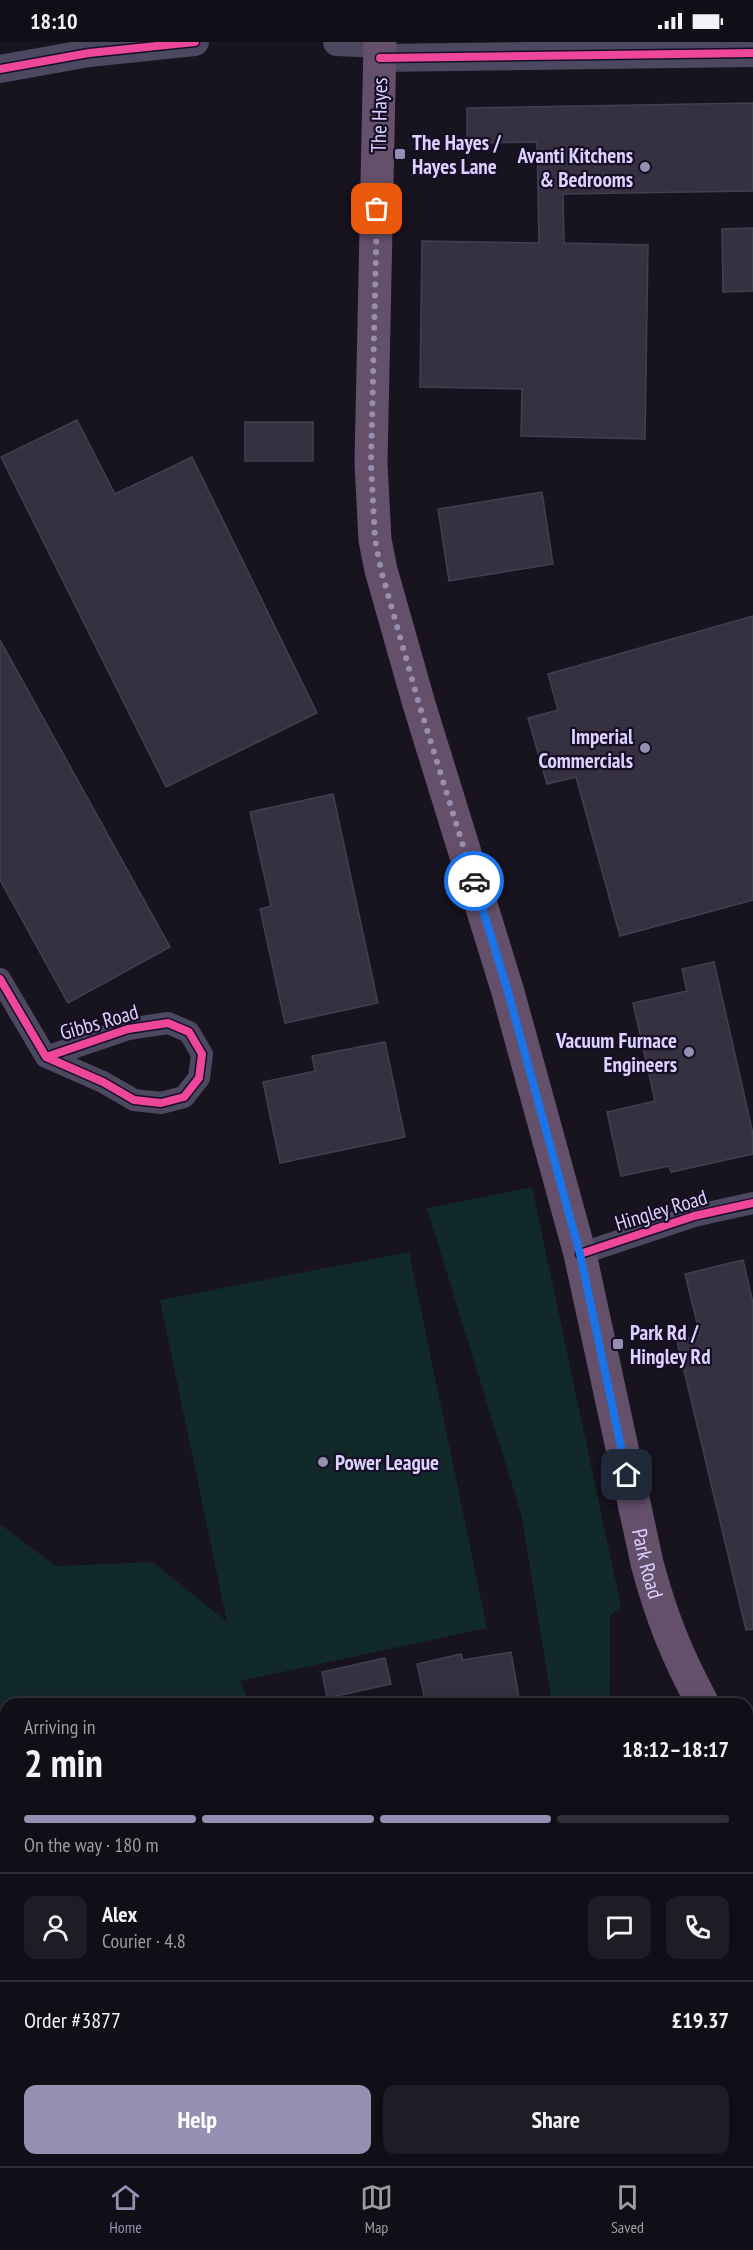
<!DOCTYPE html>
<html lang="en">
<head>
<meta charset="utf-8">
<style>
  body { margin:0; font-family:"PT Sans Narrow",sans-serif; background:#1e1c24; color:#f1f3f6; height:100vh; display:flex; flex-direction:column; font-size:22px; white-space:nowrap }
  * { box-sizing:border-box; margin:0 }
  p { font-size:20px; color:#9c9ca1 }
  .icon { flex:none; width:33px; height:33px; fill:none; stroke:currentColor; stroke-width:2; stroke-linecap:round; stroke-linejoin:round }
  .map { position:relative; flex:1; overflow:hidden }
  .side { position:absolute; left:0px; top:1656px; width:753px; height:468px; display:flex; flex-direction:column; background:#110e17; border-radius:18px 18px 0 0; box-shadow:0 3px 15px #0003,0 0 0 2px #302e36 }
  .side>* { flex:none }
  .pin { position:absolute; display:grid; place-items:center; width:51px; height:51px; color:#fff; margin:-26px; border-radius:12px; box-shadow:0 3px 9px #0006 }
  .courier { position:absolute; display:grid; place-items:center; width:60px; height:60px; margin:-30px; border:4px solid #1a73e8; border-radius:50%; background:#fff; color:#222; box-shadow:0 2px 8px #0007 }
  .summary em { font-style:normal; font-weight:700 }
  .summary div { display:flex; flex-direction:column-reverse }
  .summary { display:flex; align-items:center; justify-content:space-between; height:102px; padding:0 24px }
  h1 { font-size:39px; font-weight:700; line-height:45px }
  .bar { display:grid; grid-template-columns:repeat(4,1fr); gap:9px 6px; align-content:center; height:72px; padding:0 24px }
  .bar i { height:8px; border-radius:4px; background:#302e36 }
  .bar .active { background:#978fb1 }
  .bar p { grid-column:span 4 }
  .line { display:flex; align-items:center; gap:15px; padding:0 24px; border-top:2px solid #302e36 }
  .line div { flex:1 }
  .round { display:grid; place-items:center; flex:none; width:63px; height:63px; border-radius:12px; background:#1e1c24 }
  .cta { display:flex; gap:12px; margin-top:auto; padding:12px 24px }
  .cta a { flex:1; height:69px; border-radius:12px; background:#978fb1; color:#fff; font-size:24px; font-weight:700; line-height:69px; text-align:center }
  .cta a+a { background:#1e1c24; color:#f1f3f6 }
  .status { display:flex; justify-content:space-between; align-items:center; height:42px; padding:0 30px; background:#110e17; direction:ltr }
  .status svg { height:16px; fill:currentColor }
  .tabs { display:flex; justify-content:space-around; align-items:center; height:84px; border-top:2px solid #302e36; background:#110e17; font-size:16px; color:#9c9ca1 }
  .tabs a { display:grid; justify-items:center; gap:3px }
  .tabs .active { color:#978fb1 }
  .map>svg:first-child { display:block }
  .green { fill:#12292c }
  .building { fill:#363141; stroke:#443e53; stroke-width:1.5 }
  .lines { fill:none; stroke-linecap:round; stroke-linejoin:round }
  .minor { stroke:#4c4860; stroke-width:22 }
  .tertiary { stroke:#4c4860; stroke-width:28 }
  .trunk { stroke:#65506c; stroke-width:33 }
  .cycleway-casing { stroke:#150e24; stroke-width:11 }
  .cycleway { stroke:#ed469a; stroke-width:8 }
  .done { stroke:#978fb1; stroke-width:6; stroke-dasharray:0 10.8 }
  .route { stroke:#1a73e8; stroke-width:8 }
  .poi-dot { fill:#978fb1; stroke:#150e24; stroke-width:2 }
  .labels { text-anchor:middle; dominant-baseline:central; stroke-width:4.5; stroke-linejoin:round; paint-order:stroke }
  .street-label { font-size:21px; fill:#dcd2ff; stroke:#150e24 }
  .poi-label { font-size:21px; font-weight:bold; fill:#dcd2ff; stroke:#150e24; text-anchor:start }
</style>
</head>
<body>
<div class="status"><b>18:10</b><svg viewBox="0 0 49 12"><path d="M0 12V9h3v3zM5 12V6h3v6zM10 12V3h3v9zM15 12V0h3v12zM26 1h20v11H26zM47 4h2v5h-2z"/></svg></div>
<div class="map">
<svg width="753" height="2124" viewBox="0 0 753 2124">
  <rect width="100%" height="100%" fill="#17131f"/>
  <g class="green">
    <path d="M532,1145L621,1565L610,1573V1657L608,1662H552L522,1475L427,1166Z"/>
    <path d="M409,1210L487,1586L240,1639L250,1662H6V2118H747V1816L753,1827V2124H0V1482L56,1524L153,1520L227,1580L160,1258Z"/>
  </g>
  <g class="building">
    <path d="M753,61V149L563,152L564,201L648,203L645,397L521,394L522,347L420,345L422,199L539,201L537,100L467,101V66Z"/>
    <path d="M753,186V249L723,250L722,187Z"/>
    <path d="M77,378L115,452L192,415L317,671L166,745L1,415Z"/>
    <rect x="245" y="380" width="68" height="39"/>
    <path d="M542,450L553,522L449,539L438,467Z"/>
    <path d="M753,574V858L620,894L576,735L547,742L528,676L558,668L548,632Z"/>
    <path d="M0,598L170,905L68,961L0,838Z"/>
    <path d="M333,752L378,961L285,981L260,867L271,864L250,770Z"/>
    <path d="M714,920L753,1092V1112L671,1130L669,1124L621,1134L607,1070L655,1059L633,961L687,949L682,927Z"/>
    <path d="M385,1000L405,1095L280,1121L263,1040L315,1029L312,1014Z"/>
    <path d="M743,1218L753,1261V1587L746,1588L677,1299L700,1293L685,1232Z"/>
    <path d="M511,1610L519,1656L482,1662H426L417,1622L461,1612L463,1618Z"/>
    <path d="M385,1616L391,1642L327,1656L322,1630Z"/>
  </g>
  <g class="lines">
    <g class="minor">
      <path d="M0,937L46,1015L103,1040L134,1058L161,1061L184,1055L199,1036L202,1012L189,990L168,981L128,987L46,1015"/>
      <path d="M580,1212L694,1174L753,1161"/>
    </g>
    <g class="tertiary">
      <path d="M337,0L380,2"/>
      <path d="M380,16L753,11"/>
      <path d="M0,27L89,11L195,0"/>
    </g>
    <g class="trunk">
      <path id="s1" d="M380,0L371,421L375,498L381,528L419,662L508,950L580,1212L647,1521C661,1574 677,1614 703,1662"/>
      <path d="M747,1742L753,1753"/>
    </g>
    <g class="cycleway-casing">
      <g id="cycleway">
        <path d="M380,16L753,11"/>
        <path d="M0,27L89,11L195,0"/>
        <path d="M0,937L46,1015L103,1040L134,1058L161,1061L184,1055L199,1036L202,1012L189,990L168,981L128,987L46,1015"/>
        <path d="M580,1212L694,1174L753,1161"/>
      </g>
    </g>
    <use href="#cycleway" class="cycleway"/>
  </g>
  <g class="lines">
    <path class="done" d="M377,167L371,421L375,498L381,528L419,662L474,839"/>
    <path class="route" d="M474,839L508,950L580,1212L627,1433"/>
  </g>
  <g class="poi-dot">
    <rect x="394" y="106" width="12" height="12" rx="3"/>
    <circle cx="645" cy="125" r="6"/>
    <circle cx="645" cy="706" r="6"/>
    <circle cx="689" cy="1010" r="6"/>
    <rect x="612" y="1296" width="12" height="12" rx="3"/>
    <circle cx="323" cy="1420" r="6"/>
  </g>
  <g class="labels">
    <g class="street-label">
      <text transform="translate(379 73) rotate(-89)">The Hayes</text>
      <text transform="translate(99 980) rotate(-16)">Gibbs Road</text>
      <text transform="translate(661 1168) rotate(-17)">Hingley Road</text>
      <text stroke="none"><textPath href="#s1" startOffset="1558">Park Road</textPath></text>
    </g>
    <g class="poi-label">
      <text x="412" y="100">The Hayes /<tspan x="412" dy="24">Hayes Lane</tspan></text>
      <text x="633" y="113" text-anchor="end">Avanti Kitchens<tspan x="633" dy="24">&amp; Bedrooms</tspan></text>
      <text x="633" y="694" text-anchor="end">Imperial<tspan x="633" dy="24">Commercials</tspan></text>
      <text x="677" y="998" text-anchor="end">Vacuum Furnace<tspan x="677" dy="24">Engineers</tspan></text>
      <text x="630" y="1290">Park Rd /<tspan x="630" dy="24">Hingley Rd</tspan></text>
      <text x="335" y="1420">Power League</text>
    </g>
  </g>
</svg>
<div class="pin" style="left:377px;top:167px;background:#ea580c"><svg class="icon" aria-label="bag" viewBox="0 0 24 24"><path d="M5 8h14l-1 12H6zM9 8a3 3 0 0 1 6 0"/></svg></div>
<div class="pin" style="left:627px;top:1433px;background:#1f2937"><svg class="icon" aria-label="home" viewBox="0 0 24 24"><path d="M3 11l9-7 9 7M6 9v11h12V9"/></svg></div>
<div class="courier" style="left:474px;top:839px"><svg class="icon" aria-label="car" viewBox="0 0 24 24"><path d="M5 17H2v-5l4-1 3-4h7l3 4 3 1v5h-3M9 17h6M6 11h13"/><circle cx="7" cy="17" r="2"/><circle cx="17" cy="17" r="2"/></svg></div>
<section class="side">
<div class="summary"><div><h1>2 min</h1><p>Arriving in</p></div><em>18:12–18:17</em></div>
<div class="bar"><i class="active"></i><i class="active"></i><i class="active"></i><i></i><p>On the way · 180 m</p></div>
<div class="line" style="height:108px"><a class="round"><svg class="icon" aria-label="person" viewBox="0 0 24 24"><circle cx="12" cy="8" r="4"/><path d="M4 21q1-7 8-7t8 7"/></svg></a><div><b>Alex</b><p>Courier · 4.8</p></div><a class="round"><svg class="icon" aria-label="chat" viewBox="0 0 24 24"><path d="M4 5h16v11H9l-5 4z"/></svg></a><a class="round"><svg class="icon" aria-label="phone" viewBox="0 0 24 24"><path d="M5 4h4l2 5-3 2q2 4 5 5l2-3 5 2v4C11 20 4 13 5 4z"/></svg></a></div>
<div class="line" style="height:78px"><div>Order #3877</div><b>£19.37</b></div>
<div class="cta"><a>Help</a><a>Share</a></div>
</section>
</div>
<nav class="tabs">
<a class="active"><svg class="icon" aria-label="home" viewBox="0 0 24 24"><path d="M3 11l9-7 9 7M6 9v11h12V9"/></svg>Home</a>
<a><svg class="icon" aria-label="map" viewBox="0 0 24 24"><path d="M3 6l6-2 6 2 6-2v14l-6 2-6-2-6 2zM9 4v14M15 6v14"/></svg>Map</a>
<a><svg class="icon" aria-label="saved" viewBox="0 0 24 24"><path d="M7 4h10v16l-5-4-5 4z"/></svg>Saved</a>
</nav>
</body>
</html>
